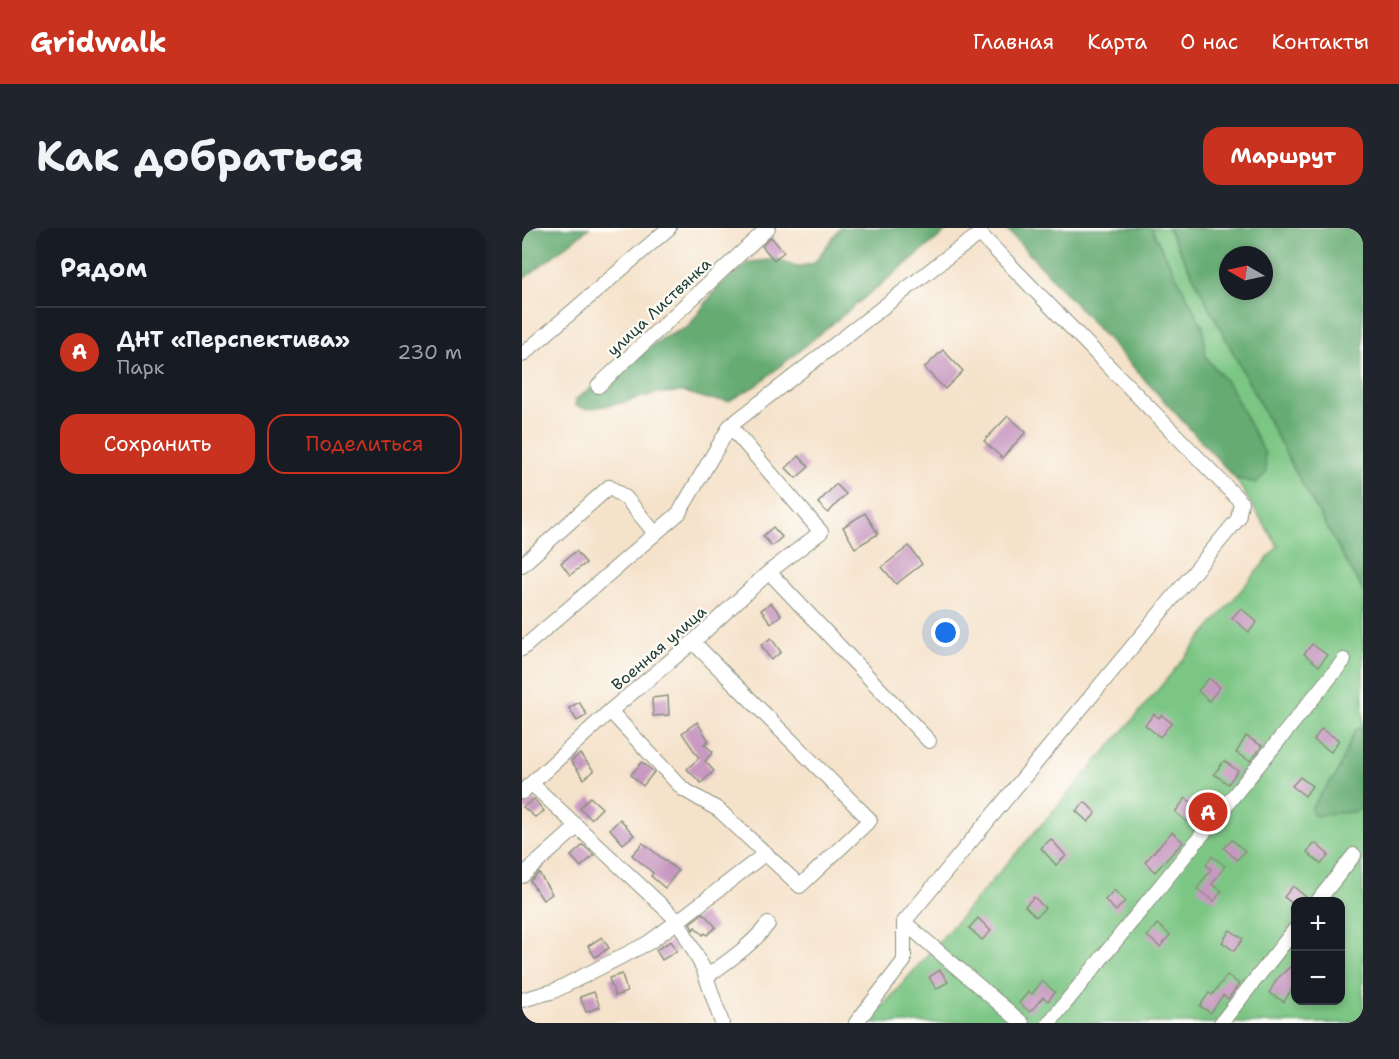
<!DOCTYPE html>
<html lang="ru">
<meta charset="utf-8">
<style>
body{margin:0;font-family:"Shantell Sans",sans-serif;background:#20242c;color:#f1f3f6}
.controls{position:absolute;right:18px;bottom:18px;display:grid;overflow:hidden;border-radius:12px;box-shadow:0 3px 9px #0003}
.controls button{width:54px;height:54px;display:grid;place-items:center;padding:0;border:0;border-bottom:2px solid #363941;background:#171b24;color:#f1f3f6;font:30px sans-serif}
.compass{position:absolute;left:697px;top:18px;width:54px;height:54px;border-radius:50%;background:#171b24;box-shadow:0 3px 9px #0003;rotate:279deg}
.you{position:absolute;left:424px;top:405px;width:21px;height:21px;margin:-15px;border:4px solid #fff;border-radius:50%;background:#1a73e8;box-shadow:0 0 0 9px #1a73e833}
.badge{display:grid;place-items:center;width:39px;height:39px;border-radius:50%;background:#c8321e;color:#fff;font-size:20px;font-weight:700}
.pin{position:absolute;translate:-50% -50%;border:3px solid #fff;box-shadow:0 2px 6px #0006}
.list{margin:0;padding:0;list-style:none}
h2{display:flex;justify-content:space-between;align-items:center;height:78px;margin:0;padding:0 24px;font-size:26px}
h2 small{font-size:20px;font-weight:400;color:#9ea1a6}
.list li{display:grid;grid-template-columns:39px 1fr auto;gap:18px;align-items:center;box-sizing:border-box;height:90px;padding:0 24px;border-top:2px solid #363941}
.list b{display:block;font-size:22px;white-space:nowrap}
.list p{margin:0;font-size:20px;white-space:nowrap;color:#9ea1a6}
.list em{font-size:20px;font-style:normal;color:#9ea1a6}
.actions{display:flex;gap:12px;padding:18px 24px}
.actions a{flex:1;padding:14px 0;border:2px solid #c8321e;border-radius:18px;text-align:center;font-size:21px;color:#c8321e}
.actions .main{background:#c8321e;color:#fff}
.map{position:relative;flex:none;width:841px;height:795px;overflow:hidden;border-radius:18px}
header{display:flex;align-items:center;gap:36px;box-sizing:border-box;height:84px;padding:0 30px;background:#c8321e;color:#fff}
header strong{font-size:28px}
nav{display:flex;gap:33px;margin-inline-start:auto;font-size:21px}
.intro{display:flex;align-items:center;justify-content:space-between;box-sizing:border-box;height:144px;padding:0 36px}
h1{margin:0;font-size:42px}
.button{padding:15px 27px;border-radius:18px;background:#c8321e;color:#fff;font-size:21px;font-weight:700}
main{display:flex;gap:36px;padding:0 36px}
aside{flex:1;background:#171b24;border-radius:18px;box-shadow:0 3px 9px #0003}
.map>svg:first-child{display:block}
.green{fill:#7cc684;stroke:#4e825c;stroke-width:1.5;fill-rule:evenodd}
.forest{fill:#65ab72;stroke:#427453;stroke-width:1.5;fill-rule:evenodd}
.building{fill:#c798c1}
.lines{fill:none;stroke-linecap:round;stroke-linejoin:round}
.minor-casing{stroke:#8a907f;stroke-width:16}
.minor{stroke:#fff;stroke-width:14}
.labels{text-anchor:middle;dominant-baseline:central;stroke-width:4.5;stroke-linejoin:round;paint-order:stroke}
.street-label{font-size:16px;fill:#1f3d34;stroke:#fdfcf7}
</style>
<header>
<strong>Gridwalk</strong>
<nav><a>Главная</a><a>Карта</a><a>О нас</a><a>Контакты</a></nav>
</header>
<div class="intro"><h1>Как добраться</h1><a class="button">Маршрут</a></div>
<main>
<aside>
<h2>Рядом<small></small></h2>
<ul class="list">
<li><span class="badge">A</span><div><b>ДНТ «Перспектива»</b><p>Парк</p></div><em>230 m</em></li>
</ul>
<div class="actions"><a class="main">Сохранить</a><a>Поделиться</a></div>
</aside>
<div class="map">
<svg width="841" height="795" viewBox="0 0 841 795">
<rect width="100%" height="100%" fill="#fdfcf7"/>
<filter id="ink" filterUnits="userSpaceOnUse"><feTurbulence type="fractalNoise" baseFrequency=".0167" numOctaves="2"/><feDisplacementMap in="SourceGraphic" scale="12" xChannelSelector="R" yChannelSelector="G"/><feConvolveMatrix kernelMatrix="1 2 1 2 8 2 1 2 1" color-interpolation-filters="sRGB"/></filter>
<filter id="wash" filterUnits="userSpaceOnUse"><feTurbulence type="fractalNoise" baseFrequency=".008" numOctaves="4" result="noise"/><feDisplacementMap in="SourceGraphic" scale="24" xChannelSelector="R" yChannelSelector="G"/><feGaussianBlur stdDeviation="1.35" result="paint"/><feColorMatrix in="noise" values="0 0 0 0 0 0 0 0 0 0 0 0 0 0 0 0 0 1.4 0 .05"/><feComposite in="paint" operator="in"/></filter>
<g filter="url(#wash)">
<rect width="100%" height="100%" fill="#f5e2ca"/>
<!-- green -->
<path class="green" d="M 629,0 L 646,0 L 773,243 L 841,363 L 841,795 L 346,795 L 609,494 L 756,318 L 713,250 L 734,255 L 707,157 L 684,130 L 681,99 ZM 774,674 L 818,674 L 818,772 L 774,772 Z"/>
<!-- forest -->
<g class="forest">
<polygon points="0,0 67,0 0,52"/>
<polygon points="318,0 428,0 235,157 207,173 186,171 163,164 135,165 99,175 65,181 53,178 54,171 141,110 166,99 196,59 227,34 256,31 276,39 292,35"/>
<polygon points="481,0 629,0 681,99 684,130 707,157 743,226 744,245 734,255 713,250 490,7"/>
<path d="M 646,0 L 841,0 L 841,363 L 773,243 ZM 706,27 L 742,27 L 742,63 L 706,63 Z"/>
<polygon points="837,500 841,502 841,560 838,581 833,584 816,585 798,588 791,587 789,581 799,565 814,547 833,502"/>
</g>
<g id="blocks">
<!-- building -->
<g class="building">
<polygon points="249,9 262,24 252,32 240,18"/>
<polygon points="421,122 441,143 423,161 402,140"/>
<polygon points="486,188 504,204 480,230 462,213"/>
<polygon points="277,228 287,239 274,250 264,240"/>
<polygon points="314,256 324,266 306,285 296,275"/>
<polygon points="343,285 356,306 333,320 321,299"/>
<polygon points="251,299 260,309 250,318 241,308"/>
<polygon points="387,318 400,336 374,356 360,339"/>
<polygon points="54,323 64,335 48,347 39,335"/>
<polygon points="249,375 259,387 249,395 239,382"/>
<polygon points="719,380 735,394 727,404 710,390"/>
<polygon points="249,410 259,424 249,432 239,417"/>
<polygon points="790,416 805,427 797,438 782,426"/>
<polygon points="687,450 698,459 687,473 676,463"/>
<polygon points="146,468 147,487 131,488 130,470"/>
<polygon points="57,474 65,487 55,493 47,480"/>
<polygon points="632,486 637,490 639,487 650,495 638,509 623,497"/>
<polygon points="175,494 187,513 182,516 191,524 183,533 192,543 179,555 165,541 177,530 160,505"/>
<polygon points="799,501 817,512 809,524 792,512"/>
<polygon points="724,508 740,518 728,533 714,525"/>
<polygon points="58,526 72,543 62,551 49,533"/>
<polygon points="702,533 716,543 706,556 692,546"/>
<polygon points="120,534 132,544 121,558 109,547"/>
<polygon points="778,549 790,558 783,568 770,558"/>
<polygon points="68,569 80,580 69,591 58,580"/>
<polygon points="664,570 676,580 665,594 653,584"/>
<polygon points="12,571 22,583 13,589 1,579"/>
<polygon points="563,574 574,585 566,594 554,583"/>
<polygon points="98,591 112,607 101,616 88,601"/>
<polygon points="650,604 661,614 633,644 623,634"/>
<polygon points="529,611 544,628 534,637 519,620"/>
<polygon points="710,612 723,623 715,632 702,620"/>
<polygon points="121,615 156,643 143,660 129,648 131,645 110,627"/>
<polygon points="793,615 807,627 799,636 785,624"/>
<polygon points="61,617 72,627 59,639 49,628"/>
<polygon points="690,628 703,638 690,656 700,663 692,673 675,661 689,641 684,637"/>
<polygon points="17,645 30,666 21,672 8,653"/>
<polygon points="771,658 784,669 779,674 774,674 774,678 762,669"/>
<polygon points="592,662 603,673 594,683 583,672"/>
<polygon points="512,669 523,680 514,689 503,678"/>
<polygon points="181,685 194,699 185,707 183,705 181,707 173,699 171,702 168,695"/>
<polygon points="456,690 469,703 460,712 447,700"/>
<polygon points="635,696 648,707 638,719 625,708"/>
<polygon points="708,702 721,711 712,723 700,714"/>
<polygon points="80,709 87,720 73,729 66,718"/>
<polygon points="149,713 155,723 140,732 134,722"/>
<polygon points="774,733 774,754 762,774 747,765 755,751"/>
<polygon points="418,742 426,754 414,761 407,749"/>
<polygon points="100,746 105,764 93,768 87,750"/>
<polygon points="705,747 717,756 706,771 701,767 689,785 678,778 687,765 690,767"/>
<polygon points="520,753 533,764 526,773 521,769 508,784 497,775 506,764 510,766"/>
<polygon points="72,764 78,779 64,784 58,769"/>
</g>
</g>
</g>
<g filter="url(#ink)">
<use href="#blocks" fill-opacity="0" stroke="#8a907f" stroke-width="1.5"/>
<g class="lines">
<!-- minor casing -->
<g class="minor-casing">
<g id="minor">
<polyline points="0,127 147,0"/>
<polyline points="76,158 246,0"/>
<polyline points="0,337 87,259 104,270 133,305"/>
<polyline points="247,344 407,513"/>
<polyline points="0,421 157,285 208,198 428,27 458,6 719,274 716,291 382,694 382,733 334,795"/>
<polyline points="88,483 161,561 197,582 278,658 348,592 171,414"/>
<polyline points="10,556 156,693 181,740 200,795"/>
<polyline points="0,564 88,483 171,414 247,344 299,304 208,198"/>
<polyline points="0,648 55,599"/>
<polyline points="795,674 832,627"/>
<polyline points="382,694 500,795"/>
<path d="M 184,749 C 206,733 229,718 246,696"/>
<polyline points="0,772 32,763 126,715 156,693 244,625"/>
<polyline points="527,795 822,432"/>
<polyline points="699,795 774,700"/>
</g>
</g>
<!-- minor -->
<use href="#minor" class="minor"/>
</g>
</g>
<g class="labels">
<!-- street labels -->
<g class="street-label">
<text transform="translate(137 79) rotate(-43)">улица Листвянка</text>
<text transform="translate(137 420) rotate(-41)">Военная улица</text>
</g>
</g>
</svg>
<div class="controls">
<button>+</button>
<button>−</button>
</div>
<svg class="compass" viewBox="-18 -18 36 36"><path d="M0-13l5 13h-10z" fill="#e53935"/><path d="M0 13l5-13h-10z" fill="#9ea1a6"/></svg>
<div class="you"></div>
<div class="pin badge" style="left:686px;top:584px">A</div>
</div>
</main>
